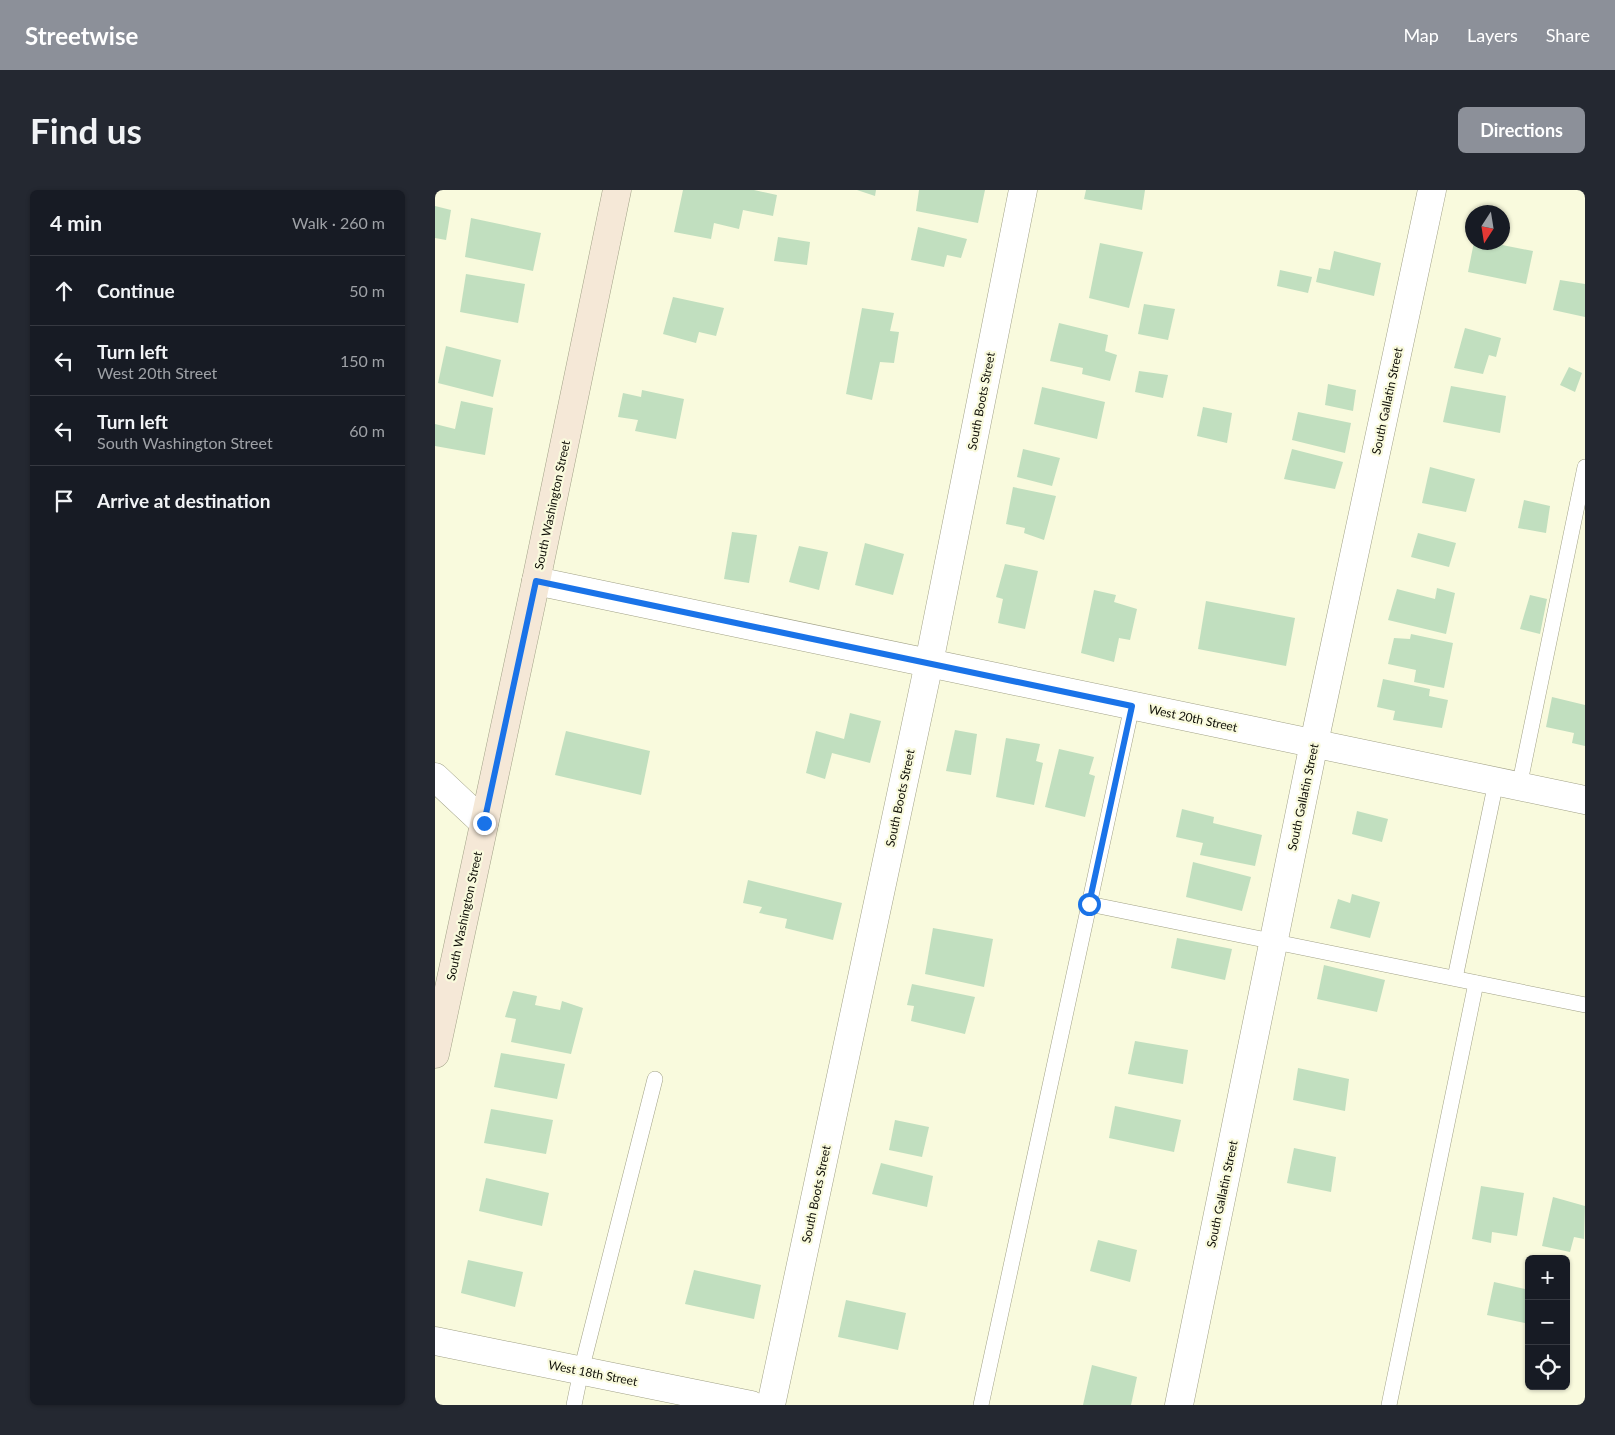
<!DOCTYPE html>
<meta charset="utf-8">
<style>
body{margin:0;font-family:Lato,sans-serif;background:#242831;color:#f1f3f6}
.controls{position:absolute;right:15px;bottom:15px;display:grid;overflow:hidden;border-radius:8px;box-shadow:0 1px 4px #0004}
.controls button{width:45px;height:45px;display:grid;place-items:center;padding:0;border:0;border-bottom:1px solid #363941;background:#171b24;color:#f1f3f6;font:25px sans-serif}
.compass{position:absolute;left:1030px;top:15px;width:45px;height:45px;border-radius:50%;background:#171b24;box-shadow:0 1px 4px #0004;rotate:192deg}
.stop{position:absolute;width:15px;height:15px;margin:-11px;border:4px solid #1a73e8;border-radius:50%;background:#fff}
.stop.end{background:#1a73e8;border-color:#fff;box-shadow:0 1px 5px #0008}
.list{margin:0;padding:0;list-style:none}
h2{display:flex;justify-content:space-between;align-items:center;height:65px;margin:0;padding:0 20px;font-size:21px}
h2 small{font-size:16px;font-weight:400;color:#9ea1a6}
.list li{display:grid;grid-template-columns:32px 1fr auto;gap:15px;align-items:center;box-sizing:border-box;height:70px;padding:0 20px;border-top:1px solid #363941}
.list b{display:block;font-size:19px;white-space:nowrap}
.list p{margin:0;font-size:16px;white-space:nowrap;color:#9ea1a6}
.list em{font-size:16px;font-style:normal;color:#9ea1a6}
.icon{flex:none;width:28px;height:28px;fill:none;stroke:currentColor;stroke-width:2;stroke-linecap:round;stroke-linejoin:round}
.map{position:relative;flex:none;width:1150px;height:1215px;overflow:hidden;border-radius:8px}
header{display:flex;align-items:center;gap:30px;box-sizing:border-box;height:70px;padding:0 25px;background:#8c9099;color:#fff}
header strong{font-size:24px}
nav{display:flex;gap:28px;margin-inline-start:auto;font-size:18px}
.intro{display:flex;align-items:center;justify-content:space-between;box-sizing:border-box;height:120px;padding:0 30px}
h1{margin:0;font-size:35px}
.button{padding:12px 22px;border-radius:8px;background:#8c9099;color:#fff;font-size:18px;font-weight:700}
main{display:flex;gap:30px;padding:0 30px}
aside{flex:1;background:#171b24;border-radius:8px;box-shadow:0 1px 4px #0004}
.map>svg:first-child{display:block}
.building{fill:#c1dfbf}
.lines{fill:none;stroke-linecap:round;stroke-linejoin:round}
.lane-casing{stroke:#a1a187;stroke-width:16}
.street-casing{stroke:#a1a187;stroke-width:29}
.secondary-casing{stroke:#a1a187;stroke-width:29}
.lane{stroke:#fff;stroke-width:15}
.street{stroke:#fff;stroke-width:28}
.secondary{stroke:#f5e8d7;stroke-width:28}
.route{stroke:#1a73e8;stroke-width:6}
.labels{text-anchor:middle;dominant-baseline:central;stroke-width:4.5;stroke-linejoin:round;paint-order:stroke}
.street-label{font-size:12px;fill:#0e0e06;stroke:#f9fadd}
</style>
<header>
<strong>Streetwise</strong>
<nav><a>Map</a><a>Layers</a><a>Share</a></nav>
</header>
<div class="intro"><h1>Find us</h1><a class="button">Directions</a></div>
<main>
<aside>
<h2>4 min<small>Walk · 260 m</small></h2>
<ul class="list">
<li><svg class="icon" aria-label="ahead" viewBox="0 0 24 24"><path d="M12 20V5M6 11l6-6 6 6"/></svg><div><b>Continue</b></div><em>50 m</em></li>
<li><svg class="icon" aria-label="left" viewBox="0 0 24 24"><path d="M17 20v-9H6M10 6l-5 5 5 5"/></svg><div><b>Turn left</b><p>West 20th Street</p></div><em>150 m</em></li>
<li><svg class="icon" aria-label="left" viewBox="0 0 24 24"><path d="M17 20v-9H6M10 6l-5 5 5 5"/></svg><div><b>Turn left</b><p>South Washington Street</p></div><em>60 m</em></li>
<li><svg class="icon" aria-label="arrive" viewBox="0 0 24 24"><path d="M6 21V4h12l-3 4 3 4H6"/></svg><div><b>Arrive at destination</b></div></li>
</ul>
</aside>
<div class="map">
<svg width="1150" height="1215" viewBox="0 0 1150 1215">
<rect width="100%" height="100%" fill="#f9fadd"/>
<!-- building -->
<g class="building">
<polygon points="248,0 319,0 342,5 338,26 308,20 304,39 279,33 276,49 239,42"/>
<polygon points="422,0 441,0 440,6"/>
<polygon points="484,0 550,0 543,33 481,21"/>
<polygon points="651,0 710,0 707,20 649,9"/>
<polygon points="0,16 16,20 11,50 0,48"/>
<polygon points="36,28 106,43 98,81 30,67"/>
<polygon points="483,37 532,49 526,68 512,65 509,77 476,70"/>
<polygon points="343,47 375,52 372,75 339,71"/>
<polygon points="1039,52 1052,52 1098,61 1091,94 1033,82"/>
<polygon points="665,53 708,62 694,118 654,108"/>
<polygon points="899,61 946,73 939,106 881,92 884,78 895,80"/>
<polygon points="845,80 877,87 873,103 842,96"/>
<polygon points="31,84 90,94 83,133 25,122"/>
<polygon points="1125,90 1150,94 1150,127 1118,120"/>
<polygon points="238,107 289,118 281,146 264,142 261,153 228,144"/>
<polygon points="709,114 740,119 733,150 703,144"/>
<polygon points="427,118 459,123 455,141 464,142 459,173 445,172 437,210 411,204"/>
<polygon points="624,133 673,145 670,161 682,165 675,191 647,184 648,178 615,171"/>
<polygon points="1030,138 1066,148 1061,167 1054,165 1048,184 1019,178"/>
<polygon points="11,156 66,170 58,207 3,193"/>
<polygon points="1134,177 1147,183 1140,202 1125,195"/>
<polygon points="704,181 733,185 728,208 700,202"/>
<polygon points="893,194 921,200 918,221 890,215"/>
<polygon points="1016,196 1071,206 1065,243 1008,232"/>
<polygon points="607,197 670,212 662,249 599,234"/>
<polygon points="207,200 249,209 241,249 200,241 203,230 183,227 188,203 206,207"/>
<polygon points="26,211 58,218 50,265 0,256 0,234 20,239"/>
<polygon points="768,217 797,223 792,253 762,246"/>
<polygon points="863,222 916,233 910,263 857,250"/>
<polygon points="588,259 625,268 617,296 582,287"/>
<polygon points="857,259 908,272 900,299 849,289"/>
<polygon points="995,277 1040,289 1031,322 987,313"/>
<polygon points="578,297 621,306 609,350 589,343 590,338 571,334"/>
<polygon points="1089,310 1115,316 1111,343 1083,338"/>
<polygon points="297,342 322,345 314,393 289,389"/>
<polygon points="983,343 1021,353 1014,377 976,367"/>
<polygon points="430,353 469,364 458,405 420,395"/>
<polygon points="364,356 393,362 384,400 354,392"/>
<polygon points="570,374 603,381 590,439 563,433 568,409 561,407"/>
<polygon points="1002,398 1020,403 1011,444 953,430 962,399 1000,409"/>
<polygon points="659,400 681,405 679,412 702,419 695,450 684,448 679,472 646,463"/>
<polygon points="1095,405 1112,409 1105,444 1085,439"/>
<polygon points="771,411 860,428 851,476 763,459"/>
<polygon points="976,444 1018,453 1009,498 979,492 981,480 953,474 959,448 975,449"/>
<polygon points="948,489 995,499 994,506 1013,510 1007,538 958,530 960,521 942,517"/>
<polygon points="1117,507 1150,515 1150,556 1137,553 1139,543 1111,537"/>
<polygon points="415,523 446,531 435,573 397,563 390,589 371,583 381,541 409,549"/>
<polygon points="520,540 542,544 536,585 511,581"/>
<polygon points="131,541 215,561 206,605 120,585"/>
<polygon points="571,548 605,554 601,571 608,573 599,615 561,607"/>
<polygon points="624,559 659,567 654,584 660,586 650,627 610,617"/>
<polygon points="747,619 779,627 778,633 827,645 820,676 765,665 768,653 741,647"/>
<polygon points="922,621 953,629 947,652 917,644"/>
<polygon points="758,672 816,687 807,721 751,707"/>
<polygon points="313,690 407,713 398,750 350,738 352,729 324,723 327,717 308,713"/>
<polygon points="917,704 945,712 935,748 895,738 903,709 915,713"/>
<polygon points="498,738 558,749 549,797 490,784"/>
<polygon points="742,748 797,759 790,790 736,778"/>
<polygon points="889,775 950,790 942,822 882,809"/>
<polygon points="477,794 540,807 530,844 476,831 479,816 472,815"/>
<polygon points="78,801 102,806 100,815 125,820 127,811 148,818 136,864 76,852 81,829 70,827"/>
<polygon points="700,851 753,860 748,894 693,884"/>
<polygon points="66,863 130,874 122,909 59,897"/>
<polygon points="863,878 914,889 910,921 858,910"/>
<polygon points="680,916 746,930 739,962 674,948"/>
<polygon points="56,919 118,930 111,964 49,953"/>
<polygon points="460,930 494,937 487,967 454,960"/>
<polygon points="859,958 901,967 896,1002 852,993"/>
<polygon points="446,973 498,986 492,1017 437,1004"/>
<polygon points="51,988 114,1003 107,1036 44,1021"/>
<polygon points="1046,996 1089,1003 1082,1046 1057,1042 1056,1053 1037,1049"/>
<polygon points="1118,1007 1150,1016 1149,1049 1139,1047 1135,1062 1107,1056"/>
<polygon points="663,1050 702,1060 695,1092 655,1081"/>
<polygon points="33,1070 88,1082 80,1117 26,1103"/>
<polygon points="259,1080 326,1095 319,1129 250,1114"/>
<polygon points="1059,1092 1094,1100 1094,1134 1052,1125"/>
<polygon points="411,1110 471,1123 463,1160 403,1147"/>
<polygon points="657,1175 702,1187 696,1215 648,1215"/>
</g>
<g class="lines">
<!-- lane casing -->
<g class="lane-casing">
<g id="lane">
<polyline points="1084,597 1150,277"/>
<polyline points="654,714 1150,815"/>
<polyline points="1020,788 1061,592"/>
<polyline points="139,1215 146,1181 220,889"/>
<polyline points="546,1215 697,516"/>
<polyline points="954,1215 1041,793"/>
</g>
</g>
<!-- street casing -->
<g class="street-casing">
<g id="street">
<polyline points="101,391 1150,610"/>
<polyline points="0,587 49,633"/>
<polyline points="0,1151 316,1215"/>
<polyline points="336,1215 494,473 588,0"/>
<polyline points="744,1215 879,553 997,0"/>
</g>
</g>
<!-- secondary casing -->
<g class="secondary-casing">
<polyline id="secondary" points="0,864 101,391 182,0"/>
</g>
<!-- lane -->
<use href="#lane" class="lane"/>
<!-- street -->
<use href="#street" class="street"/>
<!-- secondary -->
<use href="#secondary" class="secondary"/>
</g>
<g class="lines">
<!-- route -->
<polyline class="route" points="49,633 101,391 697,516 654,714"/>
</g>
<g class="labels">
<!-- street labels -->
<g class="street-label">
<text transform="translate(546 211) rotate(-79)">South Boots Street</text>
<text transform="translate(952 211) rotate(-78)">South Gallatin Street</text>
<text transform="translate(117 315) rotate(-78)">South Washington Street</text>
<text transform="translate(758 528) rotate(12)">West 20th Street</text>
<text transform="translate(868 607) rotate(-78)">South Gallatin Street</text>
<text transform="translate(465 608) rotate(-78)">South Boots Street</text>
<text transform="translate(29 726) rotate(-78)">South Washington Street</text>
<text transform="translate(381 1004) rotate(-78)">South Boots Street</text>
<text transform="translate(787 1004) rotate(-78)">South Gallatin Street</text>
<text transform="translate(158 1183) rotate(11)">West 18th Street</text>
</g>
</g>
</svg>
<div class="controls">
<button>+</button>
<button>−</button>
<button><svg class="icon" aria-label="locate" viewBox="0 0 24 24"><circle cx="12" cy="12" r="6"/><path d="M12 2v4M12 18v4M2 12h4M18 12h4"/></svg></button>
</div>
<svg class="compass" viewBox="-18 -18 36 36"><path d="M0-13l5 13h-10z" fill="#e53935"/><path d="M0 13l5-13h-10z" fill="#9ea1a6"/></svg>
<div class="stop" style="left:654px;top:714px"></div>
<div class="stop end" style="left:49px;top:633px"></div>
</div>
</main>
